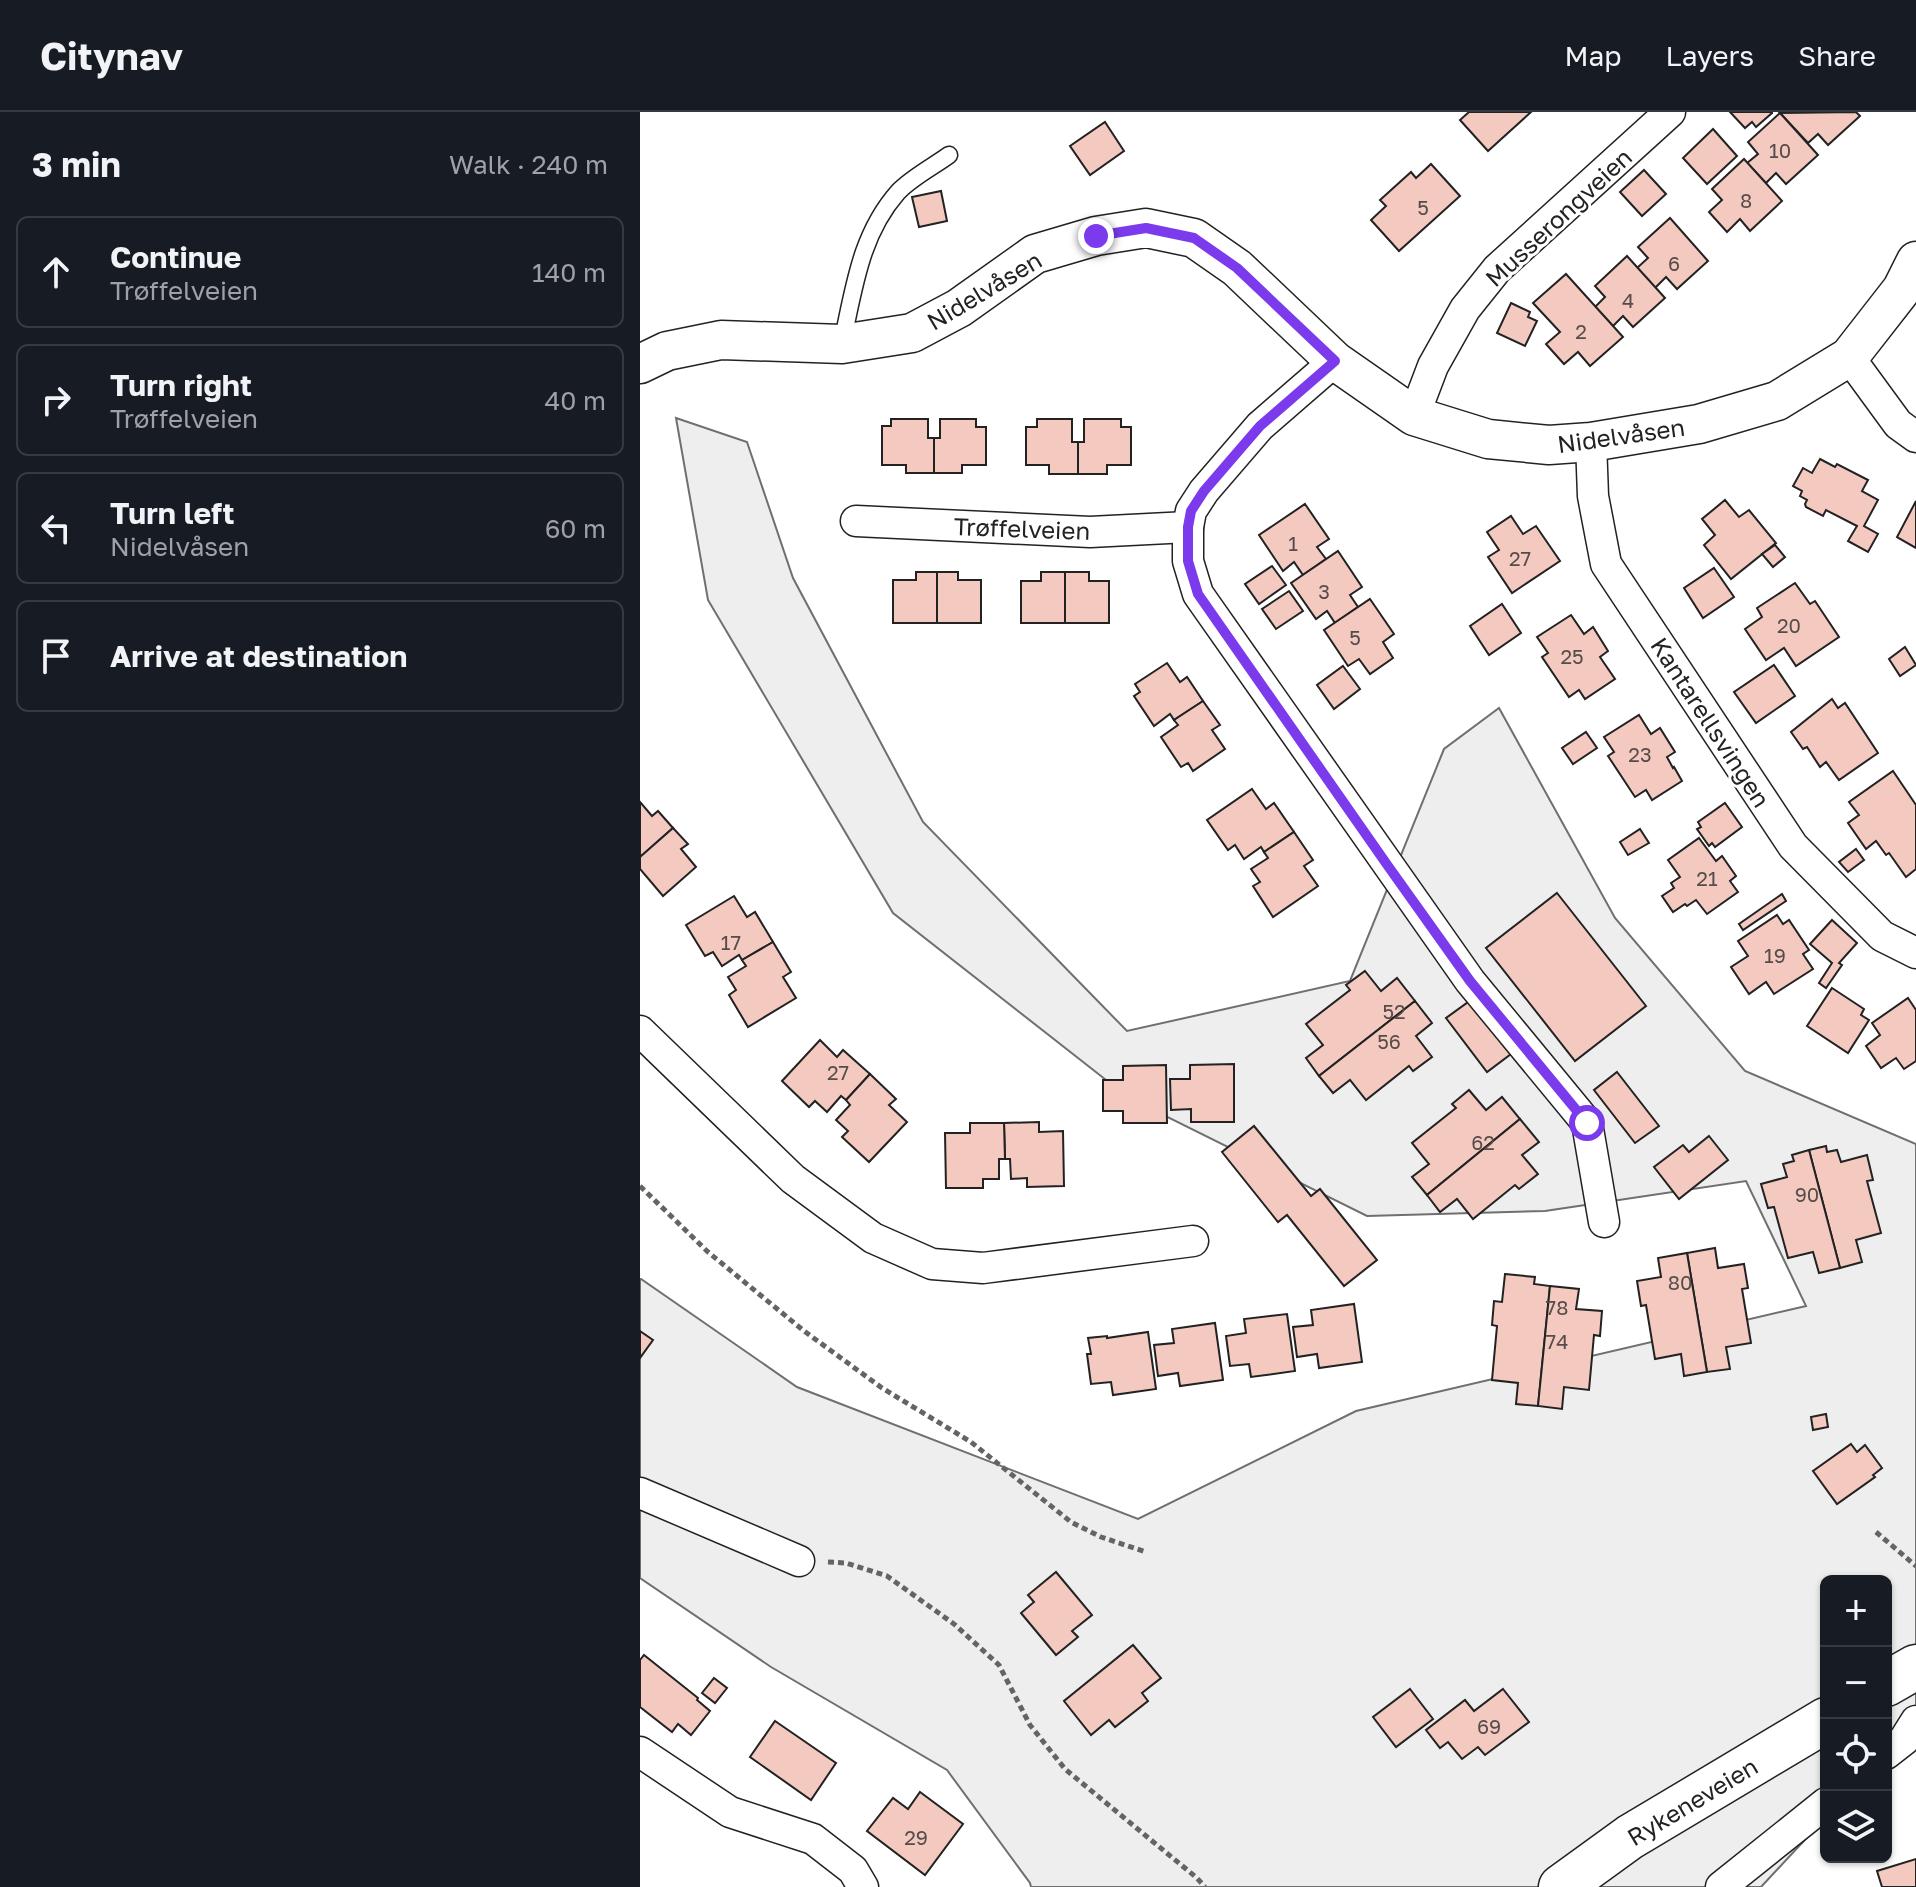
<!DOCTYPE html>
<meta charset="utf-8">
<style>
body{margin:0;font-family:"Golos Text",sans-serif;background:#242831;color:#f1f3f6}
.controls{position:absolute;right:24px;bottom:24px;display:grid;overflow:hidden;border-radius:12px;box-shadow:0 2px 6px #0004}
.controls button{width:72px;height:72px;display:grid;place-items:center;padding:0;border:0;border-bottom:2px solid #363941;background:#171b24;color:#f1f3f6;font:40px sans-serif}
.stop{position:absolute;width:24px;height:24px;margin:-18px;border:6px solid #7c3aed;border-radius:50%;background:#fff}
.stop.end{background:#7c3aed;border-color:#fff;box-shadow:0 2px 8px #0008}
.list{margin:0;padding:0;list-style:none}
h2{display:flex;justify-content:space-between;align-items:center;height:104px;margin:0;padding:0 32px;font-size:34px}
h2 small{font-size:26px;font-weight:400;color:#9ea1a6}
.list li{display:grid;grid-template-columns:52px 1fr auto;gap:24px;align-items:center;box-sizing:border-box;height:112px;margin:0 16px 16px;padding:0 16px;border:2px solid #363941;border-radius:12px}
.list b{display:block;font-size:30px;white-space:nowrap}
.list p{margin:0;font-size:26px;white-space:nowrap;color:#9ea1a6}
.list em{font-size:26px;font-style:normal;color:#9ea1a6}
.icon{flex:none;width:44px;height:44px;fill:none;stroke:currentColor;stroke-width:2;stroke-linecap:round;stroke-linejoin:round}
.map{position:relative;flex:none;width:1276px;height:1775px;overflow:hidden}
header{display:flex;align-items:center;gap:48px;box-sizing:border-box;height:112px;padding:0 40px;background:#171b24;border-bottom:2px solid #363941}
header strong{font-size:38px}
nav{display:flex;gap:44px;margin-inline-start:auto;font-size:28px}
main{display:flex}
aside{flex:1;background:#171b24}
.map>svg:first-child{display:block}
.green{fill:#eee;stroke:#6f6f6f;stroke-width:2}
.building{fill:#f3c9c0;stroke:#222;stroke-width:2}
.lines{fill:none;stroke-linecap:round;stroke-linejoin:round}
.service-casing{stroke:#222;stroke-width:19}
.minor-casing{stroke:#222;stroke-width:33}
.tertiary-casing{stroke:#222;stroke-width:41}
.primary-casing{stroke:#222;stroke-width:47}
.path{stroke:#646464;stroke-width:5;stroke-dasharray:6 4;stroke-linecap:butt}
.service{stroke:#fff;stroke-width:16}
.minor{stroke:#fff;stroke-width:30}
.tertiary{stroke:#fff;stroke-width:38}
.primary{stroke:#fff;stroke-width:44}
.route{stroke:#7c3aed;stroke-width:10}
.labels{text-anchor:middle;dominant-baseline:central;stroke-width:6;stroke-linejoin:round;paint-order:stroke}
.number-label{font-size:20px;fill:#564c4a}
.street-label{font-size:24px;fill:#222;stroke:#fff}
</style>
<header>
<strong>Citynav</strong>
<nav><a>Map</a><a>Layers</a><a>Share</a></nav>
</header>
<main>
<aside>
<h2>3 min<small>Walk · 240 m</small></h2>
<ul class="list">
<li><svg class="icon" aria-label="ahead" viewBox="0 0 24 24"><path d="M12 20V5M6 11l6-6 6 6"/></svg><div><b>Continue</b><p>Trøffelveien</p></div><em>140 m</em></li>
<li><svg class="icon" aria-label="right" viewBox="0 0 24 24"><path d="M7 20v-9h11M14 6l5 5-5 5"/></svg><div><b>Turn right</b><p>Trøffelveien</p></div><em>40 m</em></li>
<li><svg class="icon" aria-label="left" viewBox="0 0 24 24"><path d="M17 20v-9H6M10 6l-5 5 5 5"/></svg><div><b>Turn left</b><p>Nidelvåsen</p></div><em>60 m</em></li>
<li><svg class="icon" aria-label="arrive" viewBox="0 0 24 24"><path d="M6 21V4h12l-3 4 3 4H6"/></svg><div><b>Arrive at destination</b></div></li>
</ul>
</aside>
<div class="map">
<svg width="1276" height="1775" viewBox="0 0 1276 1775">
<rect width="100%" height="100%" fill="#fff"/>
<!-- green -->
<polygon class="green" points="36,306 107,330 153,466 283,710 487,919 710,869 804,637 859,596 975,806 1105,959 1276,1032 1276,1617 1246,1646 1246,1469 1186,1469 1186,1705 1121,1775 391,1775 390,1771 307,1658 131,1555 0,1466 0,1167 1,1167 157,1275 498,1407 716,1299 1166,1194 1106,1069 905,1099 727,1104 489,986 253,801 68,488"/>
<!-- building -->
<g class="building">
<polygon points="829,0 891,0 848,39 820,8"/>
<polygon points="1090,0 1132,0 1132,1 1116,15 1112,10 1105,16"/>
<polygon points="1216,0 1220,4 1188,33 1178,22 1168,31 1140,1"/>
<polygon points="1140,1 1178,43 1146,72 1136,61 1126,71 1107,51 1118,42 1108,30"/>
<polygon points="465,10 484,39 450,63 430,34"/>
<polygon points="1073,17 1097,44 1067,72 1043,46"/>
<polygon points="1104,47 1142,89 1110,119 1100,107 1087,120 1069,100 1082,88 1072,77"/>
<polygon points="791,52 820,84 759,139 731,108 746,94 740,88 771,60 776,66"/>
<polygon points="1004,58 1026,82 1002,104 980,80"/>
<polygon points="301,79 307,109 279,115 272,85"/>
<polygon points="1030,106 1068,149 1037,177 1026,165 1015,176 997,156 1008,146 998,135"/>
<polygon points="987,144 1025,186 993,215 983,204 973,214 955,195 965,185 955,174"/>
<polygon points="926,162 983,225 950,254 938,240 924,252 906,232 920,220 893,191"/>
<polygon points="871,191 890,200 888,205 897,209 885,234 857,221"/>
<polygon points="251,307 288,307 288,326 294,326 294,361 266,361 266,353 242,353 242,314 251,314"/>
<polygon points="300,307 336,307 336,315 346,315 346,353 322,353 322,361 294,361 294,326 300,326"/>
<polygon points="397,307 432,307 432,330 438,330 438,362 409,362 409,353 386,353 386,315 397,315"/>
<polygon points="444,307 481,307 481,315 491,315 491,353 467,353 467,362 438,362 438,330 444,330"/>
<polygon points="1180,347 1195,355 1197,352 1228,368 1222,379 1238,388 1224,414 1238,422 1228,440 1208,429 1217,414 1186,398 1183,404 1166,395 1165,392 1167,388 1160,384 1162,379 1153,374 1163,356 1172,361"/>
<polygon points="1085,388 1099,405 1109,398 1136,431 1091,467 1064,433 1075,423 1062,407"/>
<polygon points="1276,389 1276,436 1257,425"/>
<polygon points="665,392 689,427 677,435 686,447 663,463 654,450 643,459 619,423"/>
<polygon points="871,404 883,422 896,414 920,449 872,481 848,445 859,438 847,420"/>
<polygon points="1135,433 1145,445 1133,455 1122,442"/>
<polygon points="698,439 722,475 710,483 718,495 695,511 687,499 676,507 651,471"/>
<polygon points="632,454 646,473 619,492 605,472"/>
<polygon points="1074,456 1094,485 1063,506 1044,476"/>
<polygon points="276,460 297,460 297,511 253,511 253,468 276,468"/>
<polygon points="297,460 318,460 318,468 341,468 341,511 297,511"/>
<polygon points="401,460 425,460 425,511 381,511 381,469 401,469"/>
<polygon points="425,460 449,460 449,469 469,469 469,511 425,511"/>
<polygon points="1155,471 1170,492 1175,489 1199,525 1156,554 1144,536 1126,548 1105,517 1122,505 1117,496"/>
<polygon points="649,479 663,499 636,517 622,497"/>
<polygon points="730,487 754,522 743,530 753,546 730,562 719,547 708,554 684,518"/>
<polygon points="862,492 881,521 849,543 830,514"/>
<polygon points="931,503 944,522 953,515 968,539 960,545 975,567 945,587 939,578 929,585 902,545 908,541 897,525"/>
<polygon points="1265,535 1276,553 1260,564 1249,547"/>
<polygon points="527,551 540,570 547,565 563,589 534,608 530,602 514,614 494,584 500,580 495,572"/>
<polygon points="1134,553 1155,584 1116,611 1094,580"/>
<polygon points="703,554 720,577 694,597 677,573"/>
<polygon points="1192,587 1198,596 1205,591 1238,641 1199,668 1186,650 1180,655 1167,635 1163,637 1151,620"/>
<polygon points="563,589 580,613 572,618 585,637 553,659 548,651 541,655 521,625 538,613 534,608"/>
<polygon points="999,603 1011,622 1020,616 1035,640 1027,645 1033,656 1034,655 1042,669 1012,688 1006,678 995,685 968,644 974,640 964,625"/>
<polygon points="946,620 957,636 933,652 922,636"/>
<polygon points="1253,659 1276,693 1276,757 1266,765 1249,741 1246,743 1236,729 1226,737 1208,711 1219,703 1209,690"/>
<polygon points="612,677 626,697 634,691 654,720 624,740 621,735 604,747 595,733 588,738 567,708"/>
<polygon points="0,690 12,704 18,699 33,716 0,745"/>
<polygon points="1085,691 1102,715 1075,735 1072,731 1069,734 1057,717 1061,715 1058,710"/>
<polygon points="33,716 48,732 41,737 56,755 23,784 0,757 0,745"/>
<polygon points="1000,717 1009,731 988,743 980,730"/>
<polygon points="654,720 673,748 664,754 678,774 633,805 613,774 620,770 611,757 628,746 624,740"/>
<polygon points="1059,726 1076,749 1082,744 1096,764 1090,769 1098,780 1067,802 1056,788 1047,794 1045,792 1033,800 1022,784 1034,776 1031,771 1040,765 1028,748"/>
<polygon points="1216,737 1224,748 1208,760 1199,750"/>
<polygon points="917,781 1006,894 935,949 846,836"/>
<polygon points="1142,782 1146,789 1103,818 1099,812"/>
<polygon points="94,784 107,805 115,800 133,830 102,848 99,843 82,854 73,840 65,844 46,813"/>
<polygon points="1137,803 1143,812 1149,808 1169,838 1163,842 1173,857 1134,882 1126,870 1109,882 1091,855 1108,844 1098,829"/>
<polygon points="1192,808 1217,831 1199,851 1202,853 1186,876 1179,871 1192,851 1170,832"/>
<polygon points="133,830 151,860 143,865 156,886 108,915 89,883 96,878 88,865 106,854 102,848"/>
<polygon points="725,859 741,879 757,866 775,889 679,964 666,946 683,933 666,912 710,878 706,873"/>
<polygon points="1192,876 1224,897 1221,903 1229,908 1208,941 1167,914"/>
<polygon points="1268,886 1276,898 1276,949 1264,957 1256,946 1241,956 1226,934 1240,923 1232,911"/>
<polygon points="831,888 871,942 847,960 806,906"/>
<polygon points="775,889 792,911 776,924 792,945 773,959 769,954 726,988 710,968 693,981 679,964"/>
<polygon points="180,928 197,945 203,938 230,962 206,988 201,984 187,1000 175,989 169,995 142,969"/>
<polygon points="594,952 594,1010 551,1010 551,997 531,998 530,967 550,967 550,953"/>
<polygon points="526,953 527,1011 483,1011 483,999 463,999 463,968 483,968 483,954"/>
<polygon points="977,960 1019,1014 995,1031 954,978"/>
<polygon points="230,962 256,987 249,993 267,1010 229,1050 202,1025 208,1019 196,1008 210,993 206,988"/>
<polygon points="829,978 846,998 862,985 880,1007 787,1083 772,1065 789,1052 772,1031 816,996 812,992"/>
<polygon points="880,1007 899,1030 882,1043 898,1062 879,1077 875,1073 833,1107 817,1087 800,1100 787,1083"/>
<polygon points="399,1010 399,1020 423,1019 424,1074 387,1075 387,1066 371,1067 370,1047 365,1047 364,1011"/>
<polygon points="330,1011 364,1011 365,1047 359,1047 359,1067 343,1067 343,1076 306,1076 305,1021 330,1021"/>
<polygon points="614,1014 671,1084 680,1077 737,1148 704,1174 647,1103 638,1110 582,1040"/>
<polygon points="1069,1024 1088,1048 1039,1087 1014,1055 1043,1033 1049,1040"/>
<polygon points="1186,1034 1187,1040 1197,1038 1201,1050 1227,1043 1233,1068 1227,1069 1241,1121 1216,1128 1222,1150 1200,1156 1169,1038"/>
<polygon points="1169,1038 1200,1156 1179,1161 1173,1140 1148,1146 1134,1095 1128,1096 1121,1072 1147,1065 1143,1052 1154,1049 1152,1043"/>
<polygon points="1075,1136 1078,1156 1104,1152 1108,1176 1102,1177 1111,1231 1086,1235 1090,1257 1067,1260 1047,1141"/>
<polygon points="1047,1141 1067,1260 1044,1264 1041,1242 1015,1247 1006,1193 1001,1194 997,1169 1021,1165 1018,1146"/>
<polygon points="865,1162 895,1165 894,1172 910,1174 898,1294 876,1292 878,1271 852,1268 857,1214 852,1213 854,1189 862,1190"/>
<polygon points="910,1174 939,1177 936,1197 962,1199 960,1224 954,1223 949,1278 924,1275 922,1297 898,1294"/>
<polygon points="714,1192 722,1250 679,1256 677,1242 657,1245 653,1215 673,1213 671,1198"/>
<polygon points="647,1202 655,1259 611,1265 609,1252 590,1254 586,1224 606,1221 604,1207"/>
<polygon points="575,1211 583,1268 540,1274 538,1261 518,1264 514,1233 534,1231 532,1217"/>
<polygon points="0,1219 13,1228 0,1246"/>
<polygon points="508,1220 516,1277 473,1283 471,1270 451,1272 447,1242 451,1242 448,1226 467,1224 467,1226"/>
<polygon points="1186,1302 1188,1315 1173,1318 1171,1305"/>
<polygon points="1211,1332 1217,1340 1225,1333 1242,1356 1233,1363 1235,1365 1197,1392 1173,1359"/>
<polygon points="416,1460 452,1503 432,1519 438,1525 416,1543 381,1501 394,1490 388,1483"/>
<polygon points="493,1533 521,1566 502,1581 508,1589 475,1615 469,1608 451,1623 424,1589"/>
<polygon points="4,1543 58,1586 57,1588 70,1599 51,1623 38,1612 32,1620 0,1595 0,1548"/>
<polygon points="74,1566 87,1576 75,1591 62,1581"/>
<polygon points="770,1577 793,1607 756,1635 733,1605"/>
<polygon points="863,1577 889,1610 845,1643 838,1635 822,1647 808,1630 800,1636 786,1618 825,1588 834,1599"/>
<polygon points="135,1609 196,1651 171,1688 110,1645"/>
<polygon points="280,1680 323,1712 285,1763 227,1719 253,1686 268,1697"/>
<polygon points="1276,1747 1276,1775 1242,1775 1237,1759"/>
</g>
<g class="lines">
<!-- service casing -->
<g class="service-casing">
<path id="service" d="M 202,231 C 214,177 220,123 258,80 C 271,66 294,54 309,43"/>
</g>
<!-- minor casing -->
<g class="minor-casing">
<g id="minor">
<polyline points="1209,245 1258,312 1276,325"/>
<polyline points="695,249 620,314 564,379 551,399 548,415 548,449 558,482 830,869 947,1011 964,1110"/>
<polyline points="774,304 793,254 825,197 857,157 1030,0"/>
<polyline points="951,330 953,384 966,452 1153,734 1242,824 1276,841"/>
<polyline points="216,409 450,420 548,415"/>
<polyline points="0,919 153,1067 233,1126 292,1152 343,1156 553,1129"/>
<polyline points="0,1381 159,1449"/>
<polyline points="0,1640 90,1700 173,1727 213,1758 223,1775"/>
<polyline points="1246,1642 1264,1628 1276,1609"/>
<polyline points="1081,1775 1186,1691"/>
</g>
</g>
<!-- tertiary casing -->
<g class="tertiary-casing">
<polyline id="tertiary" points="0,252 27,239 81,228 202,232 272,221 319,196 395,142 456,124 506,116 554,126 597,156 695,249 774,304 848,327 909,333 951,330 1059,312 1137,289 1209,245 1262,177 1276,149"/>
</g>
<!-- primary casing -->
<g class="primary-casing">
<g id="primary">
<polyline points="1246,1572 1276,1555"/>
<polyline points="921,1775 990,1725 1186,1608"/>
</g>
</g>
<!-- path -->
<g class="path">
<polyline points="0,1074 68,1140 164,1219 242,1276 331,1330 431,1410 461,1425 506,1440"/>
<polyline points="1236,1420 1276,1454"/>
<polyline points="188,1450 206,1451 247,1464 314,1512 359,1553 390,1613 425,1657 557,1766 565,1775"/>
</g>
<!-- service -->
<use href="#service" class="service"/>
<!-- minor -->
<use href="#minor" class="minor"/>
<!-- tertiary -->
<use href="#tertiary" class="tertiary"/>
<!-- primary -->
<use href="#primary" class="primary"/>
</g>
<g class="lines">
<!-- route -->
<polyline class="route" points="456,124 506,116 554,126 597,156 695,249 620,314 564,379 551,399 548,415 548,449 558,482 748,754 830,869 947,1011"/>
</g>
<g class="labels">
<!-- number labels -->
<g class="number-label">
<text x="1140" y="38">10</text>
<text x="1106" y="88">8</text>
<text x="783" y="95">5</text>
<text x="1034" y="151">6</text>
<text x="988" y="188">4</text>
<text x="941" y="219">2</text>
<text x="653" y="431">1</text>
<text x="880" y="446">27</text>
<text x="684" y="479">3</text>
<text x="1149" y="513">20</text>
<text x="715" y="525">5</text>
<text x="932" y="544">25</text>
<text x="1000" y="642">23</text>
<text x="1067" y="766">21</text>
<text x="91" y="830">17</text>
<text x="1135" y="843">19</text>
<text x="754" y="899">52</text>
<text x="749" y="929">56</text>
<text x="198" y="960">27</text>
<text x="843" y="1030">62</text>
<text x="1167" y="1082">90</text>
<text x="1040" y="1170">80</text>
<text x="917" y="1195">78</text>
<text x="917" y="1229">74</text>
<text x="849" y="1614">69</text>
<text x="276" y="1725">29</text>
</g>
<!-- street labels -->
<g class="street-label">
<text transform="translate(918 105) rotate(-43)">Musserongveien</text>
<text transform="translate(344 178) rotate(-31)">Nidelvåsen</text>
<text transform="translate(981 323) rotate(-8)">Nidelvåsen</text>
<text transform="translate(382 416) rotate(2)">Trøffelveien</text>
<text transform="translate(1071 610) rotate(57)">Kantarellsvingen</text>
<text transform="translate(1052 1689) rotate(-31)">Rykeneveien</text>
</g>
</g>
</svg>
<div class="controls">
<button>+</button>
<button>−</button>
<button><svg class="icon" aria-label="locate" viewBox="0 0 24 24"><circle cx="12" cy="12" r="6"/><path d="M12 2v4M12 18v4M2 12h4M18 12h4"/></svg></button>
<button><svg class="icon" aria-label="layers" viewBox="0 0 24 24"><path d="M12 4l9 5-9 5-9-5zM3 14l9 5 9-5"/></svg></button>
</div>
<div class="stop" style="left:947px;top:1011px"></div>
<div class="stop end" style="left:456px;top:124px"></div>
</div>
</main>
